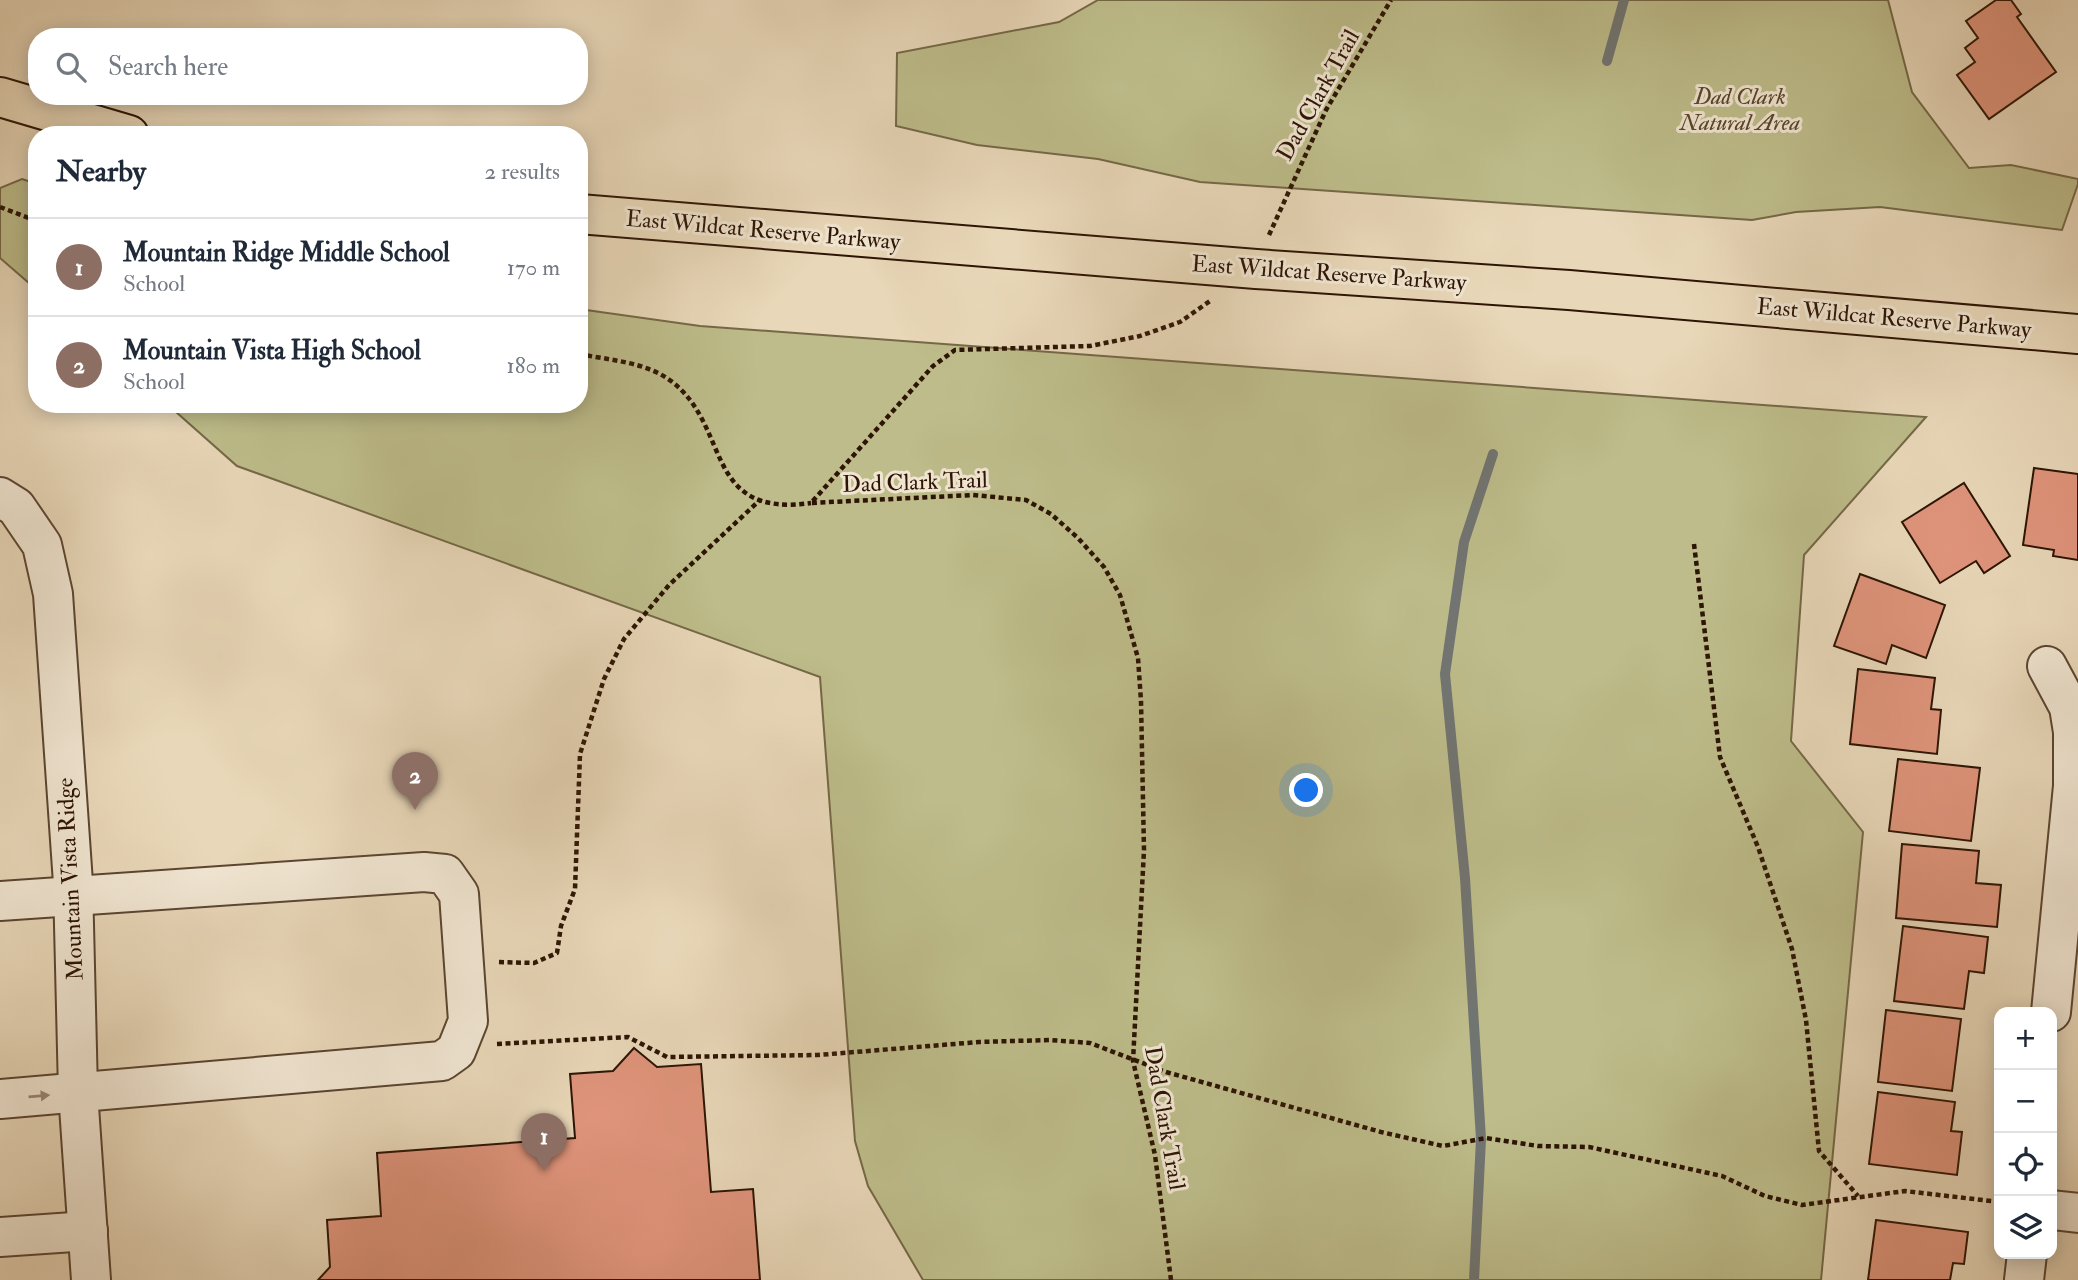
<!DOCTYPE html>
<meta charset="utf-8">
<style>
body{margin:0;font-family:"IM FELL Double Pica",serif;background:#f2f2f3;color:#1f2937}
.controls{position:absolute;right:21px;bottom:21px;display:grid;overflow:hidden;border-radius:14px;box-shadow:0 4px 18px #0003}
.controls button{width:63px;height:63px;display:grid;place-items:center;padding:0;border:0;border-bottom:2px solid #e0e1e3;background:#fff;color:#1f2937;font:35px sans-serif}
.you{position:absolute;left:1307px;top:791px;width:24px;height:24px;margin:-18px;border:5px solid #fff;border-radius:50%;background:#1a73e8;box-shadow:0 0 0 10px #1a73e833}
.badge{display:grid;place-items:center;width:46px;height:46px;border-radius:50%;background:#111827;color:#fff;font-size:23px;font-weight:700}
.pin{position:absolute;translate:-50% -58px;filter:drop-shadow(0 2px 4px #0008)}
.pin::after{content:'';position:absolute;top:37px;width:24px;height:21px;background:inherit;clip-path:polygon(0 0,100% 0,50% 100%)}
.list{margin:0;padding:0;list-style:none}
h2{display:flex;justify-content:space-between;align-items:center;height:91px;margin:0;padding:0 28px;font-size:30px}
h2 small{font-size:23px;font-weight:400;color:#747a83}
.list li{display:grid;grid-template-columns:46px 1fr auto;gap:21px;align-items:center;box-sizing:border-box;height:98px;padding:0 28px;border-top:2px solid #e0e1e3}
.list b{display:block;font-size:26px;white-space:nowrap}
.list p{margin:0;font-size:23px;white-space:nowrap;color:#747a83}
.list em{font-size:23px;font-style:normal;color:#747a83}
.icon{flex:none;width:38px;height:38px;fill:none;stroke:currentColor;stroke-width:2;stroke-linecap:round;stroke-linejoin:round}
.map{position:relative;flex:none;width:2078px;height:1280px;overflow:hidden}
.search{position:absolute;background:#fff;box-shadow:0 4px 18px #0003;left:28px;top:28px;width:560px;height:77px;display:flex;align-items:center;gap:18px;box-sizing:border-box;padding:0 24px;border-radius:28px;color:#747a83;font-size:26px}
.panel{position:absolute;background:#fff;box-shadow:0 4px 18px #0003;left:28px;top:126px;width:560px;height:287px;border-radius:28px}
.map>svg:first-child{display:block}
.green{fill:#bdbc8a;stroke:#756847;stroke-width:2}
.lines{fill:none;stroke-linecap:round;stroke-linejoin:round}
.stream{stroke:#717572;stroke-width:10}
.building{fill:#df947b;stroke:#2d1404;stroke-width:2}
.minor-casing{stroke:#5c4531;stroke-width:42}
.major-casing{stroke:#2d1404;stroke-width:42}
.path{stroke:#2d1404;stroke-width:4.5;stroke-dasharray:5 3.5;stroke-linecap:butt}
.minor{stroke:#f0e5d1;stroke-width:38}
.major{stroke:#e8d7b8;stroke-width:38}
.oneway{fill:#988775}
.labels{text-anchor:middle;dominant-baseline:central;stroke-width:6;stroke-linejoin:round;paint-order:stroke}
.street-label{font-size:23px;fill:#2d1404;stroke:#f0e5d1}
.park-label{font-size:23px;font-style:italic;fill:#58462c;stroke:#f0e5d1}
</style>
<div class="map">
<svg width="2078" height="1280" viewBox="0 0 2078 1280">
<rect width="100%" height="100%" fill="#e8d7b8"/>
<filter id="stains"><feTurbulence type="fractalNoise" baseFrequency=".00286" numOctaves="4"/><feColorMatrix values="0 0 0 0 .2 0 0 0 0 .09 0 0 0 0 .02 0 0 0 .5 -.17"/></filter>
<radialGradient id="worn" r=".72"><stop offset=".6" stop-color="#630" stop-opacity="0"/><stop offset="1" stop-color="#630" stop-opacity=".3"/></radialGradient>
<!-- green -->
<g class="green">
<polygon points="1098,0 1888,0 1912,92 1969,168 2011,165 2078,179 2078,184 2062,230 1880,207 1796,212 1752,220 1200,182 1098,159 977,145 896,126 897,53 1059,22"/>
<polygon points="22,179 37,184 37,290 0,258 0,188"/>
<polygon points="579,309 700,326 1926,417 1804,555 1791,741 1863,832 1821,1280 923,1280 868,1186 855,1141 820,677 237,466 167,404 579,404"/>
</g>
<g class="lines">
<!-- stream -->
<g class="stream">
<polyline points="1607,61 1624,0"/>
<polyline points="1474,1280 1481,1139 1465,878 1445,674 1464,542 1493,454"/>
</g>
</g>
<!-- building -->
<g class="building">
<polygon points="1996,0 2011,0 2021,14 2017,17 2056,72 1989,119 1957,75 1975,62 1965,48 1978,38 1966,21"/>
<polygon points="2034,468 2078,474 2078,560 2053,556 2054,550 2023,545"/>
<polygon points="1964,483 2010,556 1984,573 1976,561 1940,583 1902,522"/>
<polygon points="1860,574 1945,605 1926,658 1892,645 1886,664 1834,646"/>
<polygon points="1858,669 1935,678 1931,709 1941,710 1937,754 1850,744"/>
<polygon points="1898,759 1980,768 1971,841 1889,831"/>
<polygon points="1902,844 1979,851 1976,883 2001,885 1997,927 1896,918"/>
<polygon points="1903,926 1988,937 1984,973 1969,971 1964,1009 1894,1001"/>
<polygon points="1886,1010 1961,1019 1952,1091 1878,1082"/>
<polygon points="634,1048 657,1067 701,1064 711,1192 753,1189 760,1280 318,1280 330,1267 327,1220 381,1216 377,1153 575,1138 570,1074 613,1071"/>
<polygon points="1878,1092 1955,1102 1951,1131 1962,1132 1957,1175 1869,1164"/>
<polygon points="1876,1220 1968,1232 1964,1264 1953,1263 1950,1280 1868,1280"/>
</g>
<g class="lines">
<!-- minor casing -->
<g class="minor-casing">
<g id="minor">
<polyline points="0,497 16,507 42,545 53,594 73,883 78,1092 91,1280"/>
<polyline points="2047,666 2069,707 2073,732 2073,786 2051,1012"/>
<polyline points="0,901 424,872 445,874 459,894 468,1021 456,1051 442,1061 0,1099"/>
<polyline points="2052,1210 2078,1213"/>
<polyline points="0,1237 88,1231"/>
<polyline points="2024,1280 2027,1254"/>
</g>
</g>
<!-- major casing -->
<g class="major-casing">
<g id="major">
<polyline points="0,97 129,135"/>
<polyline points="579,214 1256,269 1569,290 2078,334"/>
</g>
</g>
<!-- path -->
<g class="path">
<polyline points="0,207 37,221"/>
<polyline points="1269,235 1326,110 1391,0"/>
<path d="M 579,354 C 609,360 646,362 671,381 C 732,427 702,518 811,503"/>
<polyline points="1694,544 1720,757 1758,847 1792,949 1806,1020 1819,1151 1858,1196"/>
<polyline points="499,962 534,963 557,953 561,926 575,889 580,754 604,679 624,639 669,585 760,500"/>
<polyline points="497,1044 628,1037 667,1057 818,1055 979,1042 1049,1040 1090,1043 1166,1072 1381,1132 1443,1146 1486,1138 1538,1146 1589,1147 1722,1176 1765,1196 1802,1205 1905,1191 1999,1202"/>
<polyline points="1171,1280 1155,1155 1133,1061 1144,850 1141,701 1138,658 1120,595 1104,567 1078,538 1051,514 1026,500 973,495 811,503 933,366 955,350 1090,346 1140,336 1180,322 1210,301"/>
</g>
<!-- minor -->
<use href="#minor" class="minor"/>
<!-- major -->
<use href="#major" class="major"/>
</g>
<!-- one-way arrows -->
<defs><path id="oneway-solid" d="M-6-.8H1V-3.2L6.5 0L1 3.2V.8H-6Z" transform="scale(1.75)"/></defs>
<use class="oneway" href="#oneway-solid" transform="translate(39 1096) rotate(-5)"/>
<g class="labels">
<!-- street labels -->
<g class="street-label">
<text transform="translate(1318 95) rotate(-61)">Dad Clark Trail</text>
<text transform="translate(763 230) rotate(5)">East Wildcat Reserve Parkway</text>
<text transform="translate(1329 273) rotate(4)">East Wildcat Reserve Parkway</text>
<text transform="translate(1894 318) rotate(5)">East Wildcat Reserve Parkway</text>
<text transform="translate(915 482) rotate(-2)">Dad Clark Trail</text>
<text transform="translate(70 879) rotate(-93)">Mountain Vista Ridge</text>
<text transform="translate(1165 1118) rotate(80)">Dad Clark Trail</text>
</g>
<!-- park labels -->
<g class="park-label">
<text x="1740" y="96">Dad Clark<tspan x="1740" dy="26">Natural Area</tspan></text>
</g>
</g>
<rect width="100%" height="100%" filter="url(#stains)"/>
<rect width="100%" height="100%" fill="url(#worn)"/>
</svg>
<div class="controls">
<button>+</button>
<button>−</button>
<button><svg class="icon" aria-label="locate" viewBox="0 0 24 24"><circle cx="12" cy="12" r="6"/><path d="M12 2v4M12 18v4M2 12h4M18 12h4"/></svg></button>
<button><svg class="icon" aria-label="layers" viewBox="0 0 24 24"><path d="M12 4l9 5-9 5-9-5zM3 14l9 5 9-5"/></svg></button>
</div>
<div class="you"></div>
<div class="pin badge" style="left:544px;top:1171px;background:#8d6e63">1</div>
<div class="pin badge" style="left:415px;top:810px;background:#8d6e63">2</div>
<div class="search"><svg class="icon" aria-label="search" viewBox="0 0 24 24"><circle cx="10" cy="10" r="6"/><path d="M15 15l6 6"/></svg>Search here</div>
<section class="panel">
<h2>Nearby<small>2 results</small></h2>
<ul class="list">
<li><span class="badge" style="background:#8d6e63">1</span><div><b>Mountain Ridge Middle School</b><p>School</p></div><em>170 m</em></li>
<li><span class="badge" style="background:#8d6e63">2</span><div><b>Mountain Vista High School</b><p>School</p></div><em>180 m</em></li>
</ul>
</section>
</div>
